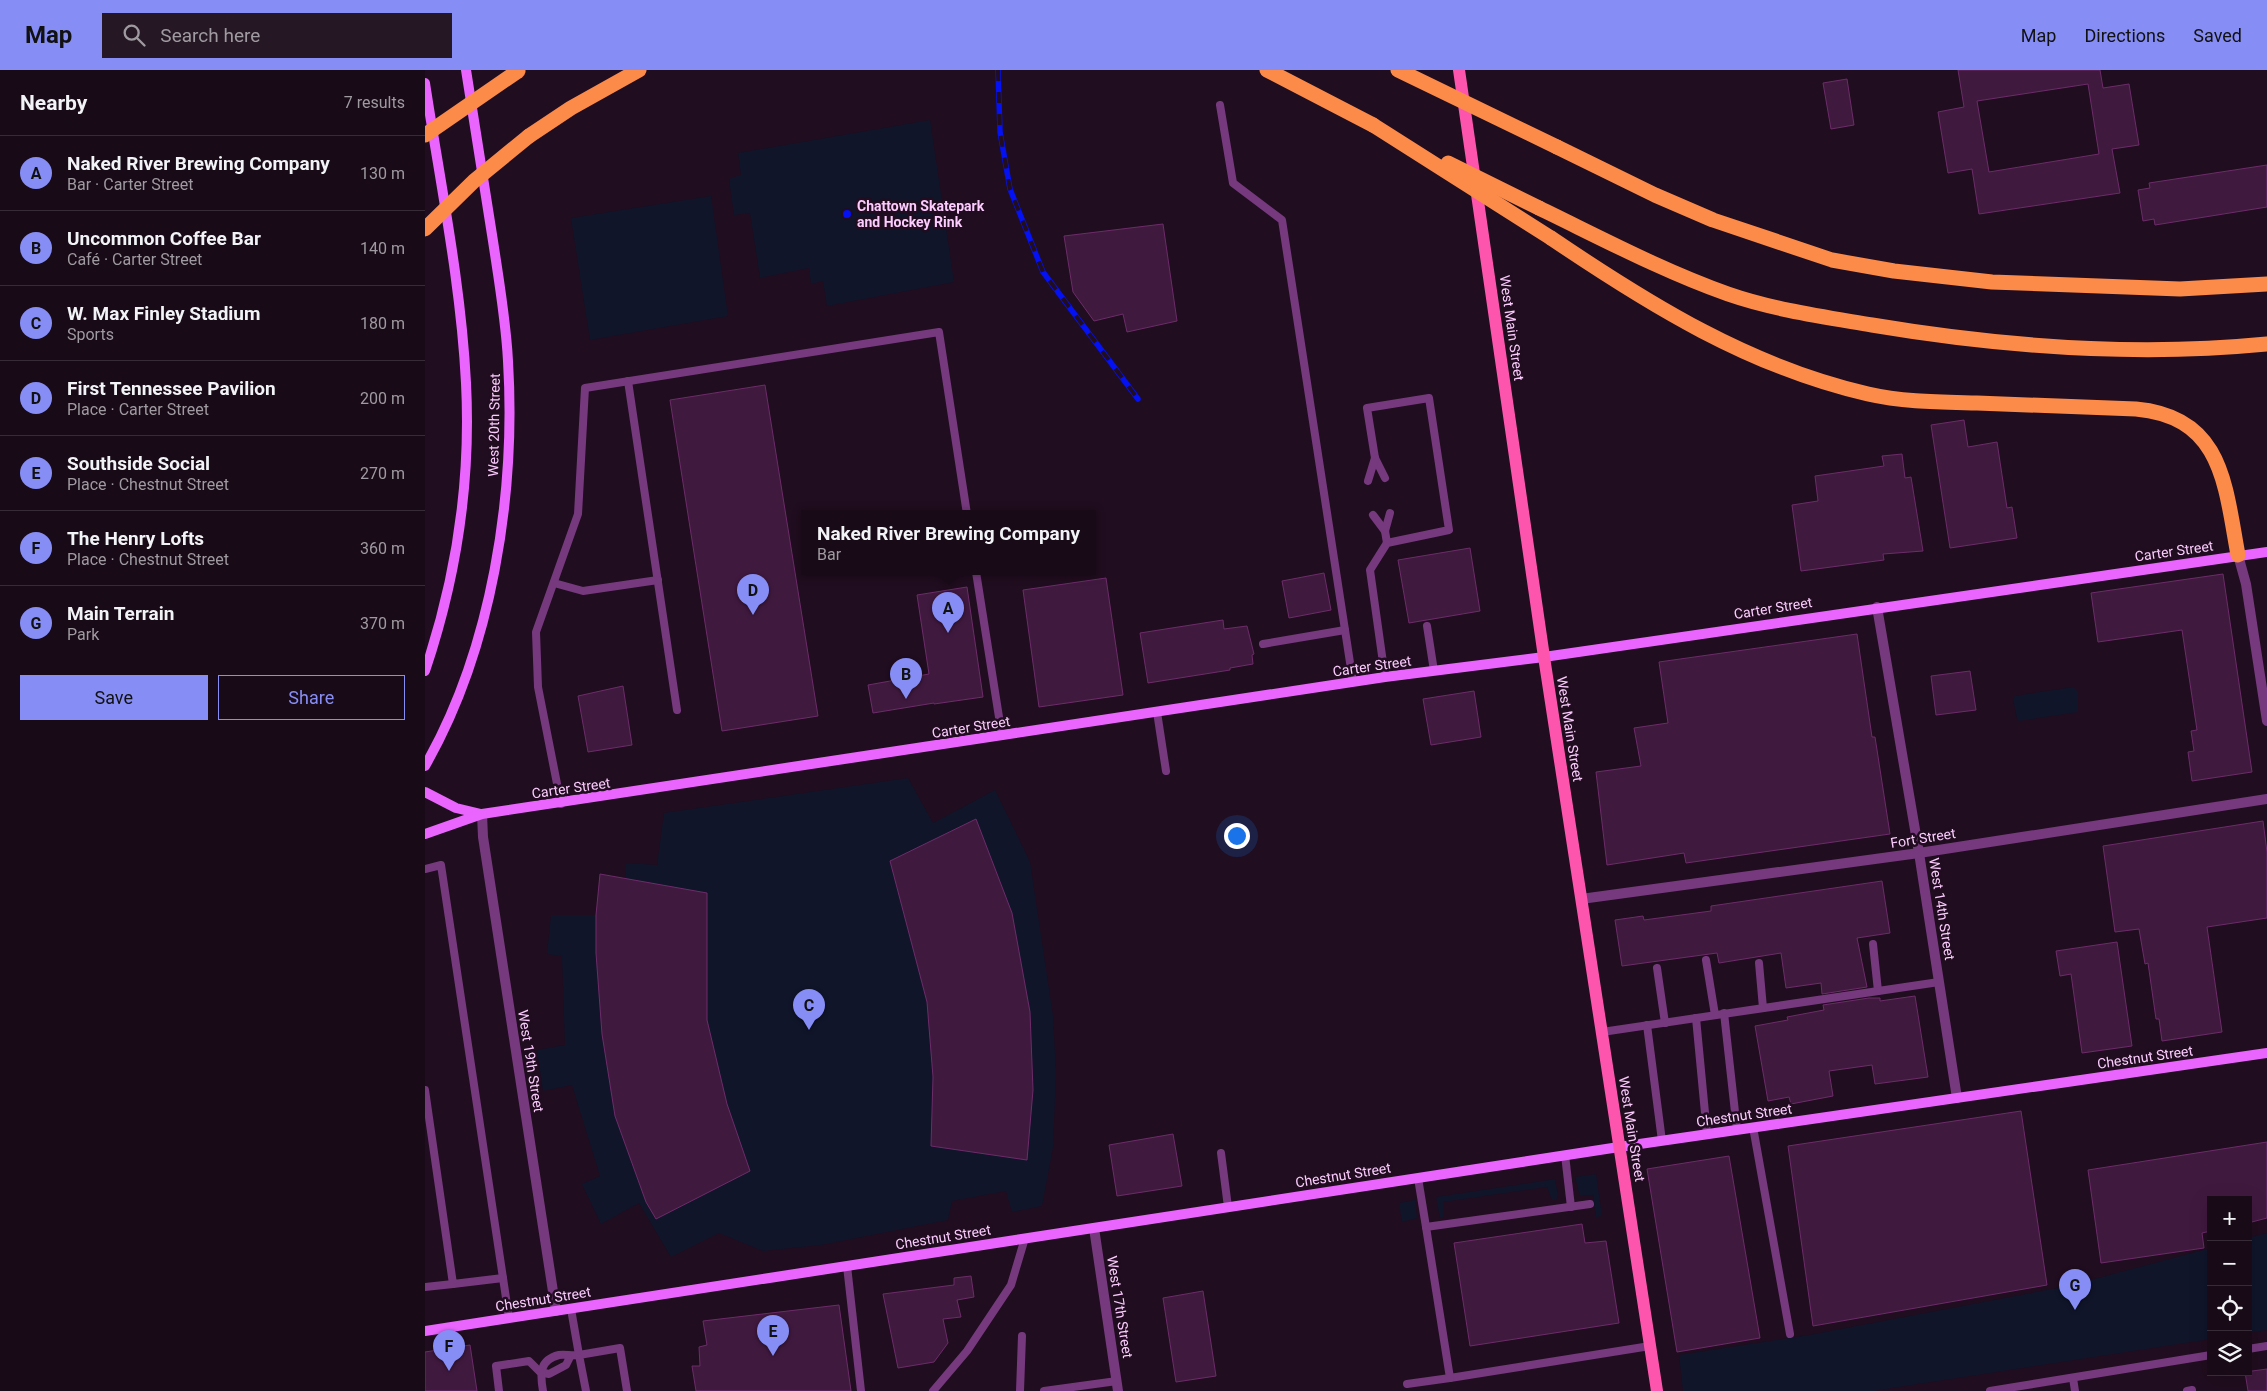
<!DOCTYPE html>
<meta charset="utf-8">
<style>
body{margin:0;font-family:Roboto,sans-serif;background:#251824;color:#f1f3f6}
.controls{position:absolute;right:15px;bottom:15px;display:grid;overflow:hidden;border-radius:0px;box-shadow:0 5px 20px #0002}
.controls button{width:45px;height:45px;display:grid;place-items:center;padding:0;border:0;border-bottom:1px solid #362b36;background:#180a17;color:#f1f3f6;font:25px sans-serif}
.you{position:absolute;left:811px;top:765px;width:18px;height:18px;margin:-12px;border:4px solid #fff;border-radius:50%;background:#1a73e8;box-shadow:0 0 0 8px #1a73e833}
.badge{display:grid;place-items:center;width:32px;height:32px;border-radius:50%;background:#868df5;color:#111;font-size:16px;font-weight:700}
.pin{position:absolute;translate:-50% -41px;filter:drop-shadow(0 1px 2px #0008)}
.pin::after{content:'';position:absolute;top:26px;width:18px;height:15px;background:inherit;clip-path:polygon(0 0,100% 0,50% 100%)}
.popup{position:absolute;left:376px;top:440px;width:295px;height:65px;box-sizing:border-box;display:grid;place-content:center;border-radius:0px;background:#180a17;filter:drop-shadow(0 1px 4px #0005);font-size:16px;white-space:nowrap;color:#9f9aa1}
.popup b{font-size:19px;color:#f1f3f6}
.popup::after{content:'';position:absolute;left:50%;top:100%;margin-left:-10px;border:10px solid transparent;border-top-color:#180a17}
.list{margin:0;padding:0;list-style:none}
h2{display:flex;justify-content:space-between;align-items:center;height:65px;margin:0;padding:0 20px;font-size:21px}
h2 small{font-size:16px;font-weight:400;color:#9f9aa1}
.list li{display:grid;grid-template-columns:32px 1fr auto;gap:15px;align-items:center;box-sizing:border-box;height:75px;padding:0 20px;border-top:1px solid #362b36}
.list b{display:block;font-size:19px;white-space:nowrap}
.list p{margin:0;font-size:16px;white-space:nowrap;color:#9f9aa1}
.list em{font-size:16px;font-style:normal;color:#9f9aa1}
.actions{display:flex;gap:10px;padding:15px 20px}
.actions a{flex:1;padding:11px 0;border:1px solid #868df5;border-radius:0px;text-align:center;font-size:18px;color:#868df5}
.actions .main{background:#868df5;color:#111}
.icon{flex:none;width:28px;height:28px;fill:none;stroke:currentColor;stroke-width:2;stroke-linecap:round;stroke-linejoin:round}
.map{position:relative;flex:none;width:1842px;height:1321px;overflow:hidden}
header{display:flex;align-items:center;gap:30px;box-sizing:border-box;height:70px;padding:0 25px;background:#868df5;color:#111}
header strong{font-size:24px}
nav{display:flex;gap:28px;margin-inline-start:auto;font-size:18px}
.search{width:350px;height:45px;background:#251824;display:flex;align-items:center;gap:12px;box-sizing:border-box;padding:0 18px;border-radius:0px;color:#9f9aa1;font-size:19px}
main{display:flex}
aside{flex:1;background:#180a17}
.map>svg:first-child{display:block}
.green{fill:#10152a}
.building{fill:#40193f;stroke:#6c2c69;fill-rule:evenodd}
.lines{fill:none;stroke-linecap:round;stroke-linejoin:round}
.lane{stroke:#76397e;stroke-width:8}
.street{stroke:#76397e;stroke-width:10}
.secondary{stroke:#e965fd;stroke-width:10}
.primary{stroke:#fd55ae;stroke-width:12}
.highway{stroke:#fc8b49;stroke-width:15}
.rail-casing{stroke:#0411f3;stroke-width:5.5}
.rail{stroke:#200d1f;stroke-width:4;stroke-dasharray:11;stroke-linecap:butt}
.highway-bridge{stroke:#fc8b49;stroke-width:15}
.poi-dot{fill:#0411f3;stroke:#200d1f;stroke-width:2}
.labels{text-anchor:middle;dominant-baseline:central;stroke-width:5;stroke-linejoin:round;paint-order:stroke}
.poi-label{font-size:14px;font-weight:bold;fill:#fcccfe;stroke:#200d1f;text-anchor:start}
.street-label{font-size:14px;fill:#fcccfe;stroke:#200d1f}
</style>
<header>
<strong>Map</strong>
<div class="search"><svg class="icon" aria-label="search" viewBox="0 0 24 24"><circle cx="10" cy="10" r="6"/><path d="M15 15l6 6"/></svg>Search here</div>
<nav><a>Map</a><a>Directions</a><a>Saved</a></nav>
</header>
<main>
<aside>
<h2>Nearby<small>7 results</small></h2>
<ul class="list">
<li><span class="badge">A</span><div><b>Naked River Brewing Company</b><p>Bar · Carter Street</p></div><em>130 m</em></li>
<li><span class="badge">B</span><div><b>Uncommon Coffee Bar</b><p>Café · Carter Street</p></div><em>140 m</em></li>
<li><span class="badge">C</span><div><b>W. Max Finley Stadium</b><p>Sports</p></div><em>180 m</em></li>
<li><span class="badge">D</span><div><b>First Tennessee Pavilion</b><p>Place · Carter Street</p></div><em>200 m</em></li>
<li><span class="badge">E</span><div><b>Southside Social</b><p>Place · Chestnut Street</p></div><em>270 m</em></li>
<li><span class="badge">F</span><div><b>The Henry Lofts</b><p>Place · Chestnut Street</p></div><em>360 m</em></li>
<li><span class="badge">G</span><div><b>Main Terrain</b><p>Park</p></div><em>370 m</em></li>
</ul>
<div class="actions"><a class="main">Save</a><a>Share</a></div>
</aside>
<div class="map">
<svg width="1842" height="1321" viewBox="0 0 1842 1321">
<rect width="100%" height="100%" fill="#200d1f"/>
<!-- green -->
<g class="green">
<polygon points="505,50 529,212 402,236 398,211 386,214 384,198 335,208 325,143 309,145 304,109 316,105 313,83"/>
<polygon points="286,126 303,246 165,270 146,148"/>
<polygon points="1648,617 1653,622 1653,642 1594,651 1592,649 1588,628 1590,626"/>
<polygon points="483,708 508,753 570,720 605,792 628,946 631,1003 628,1077 617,1136 587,1142 581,1121 527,1131 523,1150 396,1175 338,1181 294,1163 246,1187 214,1133 176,1154 157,1114 175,1106 147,1015 118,1021 112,980 140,975 137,886 122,884 126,845 171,845 175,804 201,809 201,793 232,795 239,743"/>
<polygon points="1171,1104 1177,1146 1171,1147 1168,1125 1155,1126 1150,1107"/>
<polygon points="1130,1109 1133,1126 1131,1130 1127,1130 1122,1117 1018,1132 1018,1147 1015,1148 1011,1127"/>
<polygon points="990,1130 992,1148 977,1152 974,1133"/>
<polygon points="1842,1163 1842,1260 1823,1263 1823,1168"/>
<polygon points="1786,1178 1786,1269 1448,1321 1258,1321 1254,1285 1384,1265 1643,1216"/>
</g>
<!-- building -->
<g class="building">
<path d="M 1533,0 L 1675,0 L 1678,18 L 1704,14 L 1714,75 L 1687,79 L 1695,123 L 1554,144 L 1547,99 L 1523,103 L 1513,42 L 1539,37 ZM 1663,14 L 1674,84 L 1564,102 L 1552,31 Z"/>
<polygon points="1422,9 1429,55 1406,59 1398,13"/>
<polygon points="1842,95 1842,137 1730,155 1729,149 1718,151 1713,120 1725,118 1724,113"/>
<polygon points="738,154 752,251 702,262 698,244 669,251 648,222 639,166"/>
<polygon points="340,315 393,646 297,661 245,330"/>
<polygon points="1539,350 1543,377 1572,372 1582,438 1587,437 1592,468 1525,478 1506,355"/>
<polygon points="1477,384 1480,408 1486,407 1498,481 1458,484 1459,490 1376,501 1367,435 1393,431 1390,406 1459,396 1457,386"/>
<polygon points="1045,478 1055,541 984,553 973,490"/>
<polygon points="899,503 906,540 864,548 857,511"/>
<polygon points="1798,504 1827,702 1767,711 1763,682 1769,681 1766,661 1772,660 1757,560 1673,572 1666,523"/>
<polygon points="681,508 698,625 614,637 598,520"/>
<polygon points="542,517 558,627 509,634 509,633 448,643 443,615 504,604 492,525"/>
<polygon points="798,550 799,559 822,556 829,584 827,585 828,594 805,598 805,600 723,613 715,563"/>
<polygon points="1432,564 1447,667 1450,667 1465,764 1261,793 1259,783 1182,795 1171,702 1216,696 1209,658 1243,653 1234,592"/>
<polygon points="1545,601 1551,640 1511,645 1506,606"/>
<polygon points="198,616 207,675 163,682 153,626"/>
<polygon points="1049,621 1056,667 1006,675 998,629"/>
<polygon points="551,749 587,843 605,942 608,1020 602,1090 506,1076 508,1007 502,932 465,791"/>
<polygon points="1838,751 1842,782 1842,848 1782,857 1797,962 1737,971 1734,949 1731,949 1723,893 1720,894 1714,859 1690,862 1678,776"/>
<polygon points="175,804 282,823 282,950 302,1034 325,1101 231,1149 221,1132 190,1046 177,964 171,883 171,845"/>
<polygon points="1457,811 1465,863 1432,868 1442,917 1397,924 1396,913 1361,918 1356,883 1294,893 1292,883 1197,896 1190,850 1218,846 1219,850 1286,841 1286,836"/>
<polygon points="1692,872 1707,976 1657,983 1646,904 1635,906 1631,881"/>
<polygon points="1490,926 1503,1007 1450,1014 1447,995 1404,1001 1408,1026 1366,1034 1364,1027 1343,1031 1330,956 1363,950 1362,947 1399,940 1398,935 1444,928 1455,928 1455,931"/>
<polygon points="1596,1041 1622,1215 1388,1256 1363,1076"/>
<polygon points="748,1064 757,1116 692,1126 684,1075"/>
<polygon points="1842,1072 1842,1148 1823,1153 1823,1130 1786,1130 1786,1161 1777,1163 1779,1178 1676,1193 1663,1100"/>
<polygon points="1304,1086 1335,1268 1252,1282 1222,1099"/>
<polygon points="1157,1154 1160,1173 1181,1171 1194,1253 1045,1276 1029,1173"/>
<polygon points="546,1206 549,1227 532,1230 536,1247 518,1249 523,1273 509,1292 473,1298 458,1224 529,1215 529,1208"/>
<polygon points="778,1221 791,1306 751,1312 738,1228"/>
<polygon points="414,1235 426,1321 271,1321 267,1296 275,1296 274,1277 282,1275 278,1251"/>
<polygon points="45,1275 52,1321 0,1321 0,1282"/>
<polygon points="1842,1299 1842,1321 1823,1321 1820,1302"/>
</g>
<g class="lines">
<!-- lane -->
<g class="lane">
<polyline points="795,35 808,113 857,150 928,612"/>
<polyline points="203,311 252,640"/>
<polyline points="960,408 950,388 942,338 1004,328 1024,460 962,473 945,500 960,607"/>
<polyline points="943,411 950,388"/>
<polyline points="948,445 960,461"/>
<polyline points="962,473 960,461 965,443"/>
<polyline points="551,502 577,666"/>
<polyline points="129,513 158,521 233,510"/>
<polyline points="1002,556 1009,601"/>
<polyline points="838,574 920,560"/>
<polyline points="732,642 741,701"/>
<polyline points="136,734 113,617 111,562 153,444 160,318 514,262 542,444"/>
<polyline points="0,799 16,795 84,1248"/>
<polyline points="1448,874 1453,921"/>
<polyline points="1281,890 1290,945"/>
<polyline points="1334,893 1338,938"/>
<polyline points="1232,898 1240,953"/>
<polyline points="1299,943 1312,1060"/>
<polyline points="1271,948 1282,1064"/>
<polyline points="1222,955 1237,1071"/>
<polyline points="1177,962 1514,912"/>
<polyline points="0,1020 28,1214 78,1208"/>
<polyline points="1328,1057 1365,1264"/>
<polyline points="796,1083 803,1137"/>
<polyline points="1140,1085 1146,1137"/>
<polyline points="993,1108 1001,1157"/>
<polyline points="1165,1134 1001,1157 1025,1308 1225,1276"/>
<polyline points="422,1196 436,1321"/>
<polyline points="0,1217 28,1214"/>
<polyline points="1823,1279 1842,1276"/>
<polyline points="1648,1308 1650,1321"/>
<polyline points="982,1314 1025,1308"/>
<polyline points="74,1321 71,1296 104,1291 115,1302 124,1304 141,1295 145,1287"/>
<path d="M 118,1321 C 115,1304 114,1290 134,1285 C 140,1284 147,1286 154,1285 L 146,1239"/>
<polyline points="161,1321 154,1285 195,1278 202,1321"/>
<polyline points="508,1321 542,1281 586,1215 600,1168"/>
<polyline points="595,1321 597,1266"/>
<polyline points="619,1321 692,1311"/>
<polyline points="1565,1321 1786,1285"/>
<polyline points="1762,1321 1767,1320"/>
</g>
<!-- street -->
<g class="street">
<polyline points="1813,485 1821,514 1842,651"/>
<polyline points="1452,537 1494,783 1532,1028"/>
<polyline points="57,744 58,767 131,1241"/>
<polyline points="1156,829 1494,783 1842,729"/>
<polyline points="669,1158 693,1321"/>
</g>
<!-- secondary -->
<g class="secondary">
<path d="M 0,13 C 15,112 36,213 41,313 C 46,410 31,509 0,601"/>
<path d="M 0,696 C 67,579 91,425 83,291 C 81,251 74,211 68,171 C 59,114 50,57 41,0"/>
<polyline points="0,722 31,738 56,744"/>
<polyline points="0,764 57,744 960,607 1119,587 1842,482"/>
<polyline points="0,1261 1194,1077 1842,983"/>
</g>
<!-- primary -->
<polyline class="primary" points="1034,0 1119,587 1232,1321"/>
<!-- highway -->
<g class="highway">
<polyline points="842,0 948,55"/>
<polyline points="104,66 146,38 214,0"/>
<polyline points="1132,77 1230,125 1288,150 1407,190 1469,201 1567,212 1755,219 1842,214"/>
<path d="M 1114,138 C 1176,168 1238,201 1303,224 C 1349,240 1400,247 1447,255 C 1578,277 1709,287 1842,274"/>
<path d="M 1126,168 C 1225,235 1325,297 1443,324 C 1478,332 1516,332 1552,333 C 1605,335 1658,337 1711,339 C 1798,347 1800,415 1813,485"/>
</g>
<!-- rail casing -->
<g class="rail-casing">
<polyline id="rail" points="573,0 575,62 585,119 618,202 713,329"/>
</g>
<!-- rail -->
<use href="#rail" class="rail"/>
<!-- highway-bridge -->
<g class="highway-bridge">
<polyline points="973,0 1132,77"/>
<polyline points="948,55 1126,168"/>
<polyline points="0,65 93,1"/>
<polyline points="1023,93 1114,138"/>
<polyline points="0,159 49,111 104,66"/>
</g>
</g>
<!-- markers -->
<circle class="poi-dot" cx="422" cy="144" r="5"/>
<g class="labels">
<!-- poi labels -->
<g class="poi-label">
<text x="432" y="136">Chattown Skatepark<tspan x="432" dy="16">and Hockey Rink</tspan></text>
</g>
<!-- street labels -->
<g class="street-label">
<text transform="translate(1087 258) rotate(82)">West Main Street</text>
<text transform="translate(69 355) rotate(-89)">West 20th Street</text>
<text transform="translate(1749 481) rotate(-8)">Carter Street</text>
<text transform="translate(1348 538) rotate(-9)">Carter Street</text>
<text transform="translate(947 596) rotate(-8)">Carter Street</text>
<text transform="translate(546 657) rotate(-9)">Carter Street</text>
<text transform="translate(1145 659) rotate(81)">West Main Street</text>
<text transform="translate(146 718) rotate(-8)">Carter Street</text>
<text transform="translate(1498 768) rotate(-9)">Fort Street</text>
<text transform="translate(1517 839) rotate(81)">West 14th Street</text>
<text transform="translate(1720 987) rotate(-8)">Chestnut Street</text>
<text transform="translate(106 991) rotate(81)">West 19th Street</text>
<text transform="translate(1319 1045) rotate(-8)">Chestnut Street</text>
<text transform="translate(1207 1059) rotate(81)">West Main Street</text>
<text transform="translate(918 1105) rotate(-9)">Chestnut Street</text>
<text transform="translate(518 1167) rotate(-9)">Chestnut Street</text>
<text transform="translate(118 1229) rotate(-9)">Chestnut Street</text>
<text transform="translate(695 1237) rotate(81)">West 17th Street</text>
</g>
</g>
</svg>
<div class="controls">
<button>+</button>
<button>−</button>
<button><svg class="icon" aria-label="locate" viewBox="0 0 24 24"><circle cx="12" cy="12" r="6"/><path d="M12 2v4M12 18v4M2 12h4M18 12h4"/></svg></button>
<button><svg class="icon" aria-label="layers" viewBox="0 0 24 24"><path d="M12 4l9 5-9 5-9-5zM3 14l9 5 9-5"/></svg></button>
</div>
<div class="you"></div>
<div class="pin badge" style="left:523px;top:563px">A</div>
<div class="popup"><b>Naked River Brewing Company</b>Bar</div>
<div class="pin badge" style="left:481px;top:629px">B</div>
<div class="pin badge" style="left:384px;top:960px">C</div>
<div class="pin badge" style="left:328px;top:545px">D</div>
<div class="pin badge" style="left:348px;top:1286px">E</div>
<div class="pin badge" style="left:24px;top:1301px">F</div>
<div class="pin badge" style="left:1650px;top:1240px">G</div>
</div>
</main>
